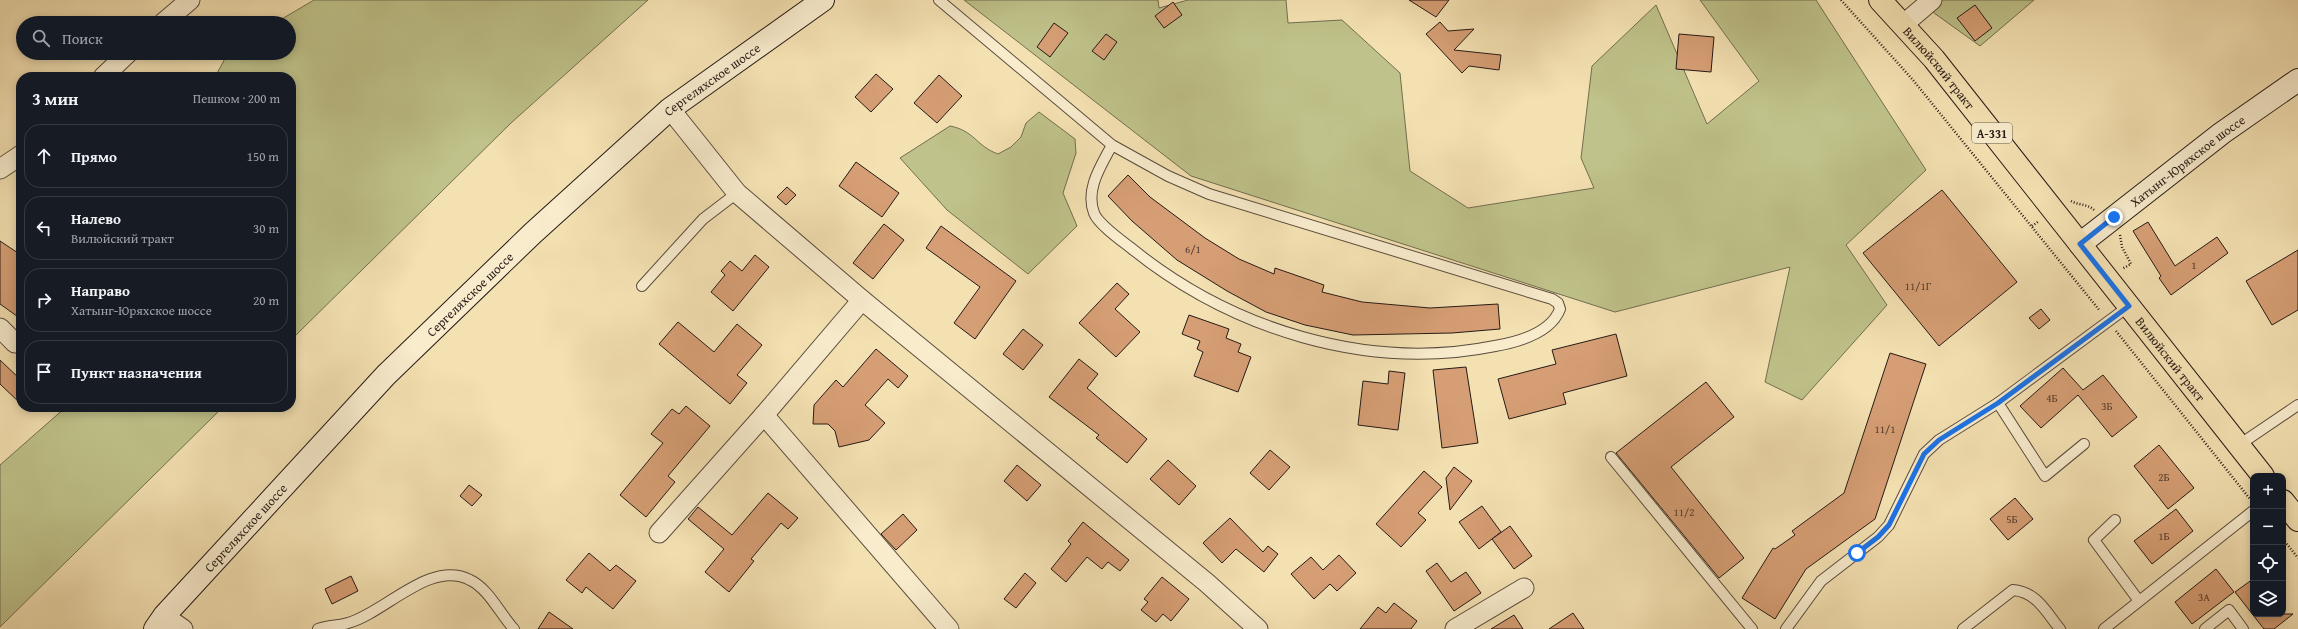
<!DOCTYPE html>
<html lang="ru">
<meta charset="utf-8">
<style>
body{margin:0;font-family:"Gentium Book Plus",serif;background:#20242c;color:#f1f3f6}
.controls{position:absolute;right:12px;bottom:12px;display:grid;overflow:hidden;border-radius:8px;box-shadow:0 2px 10px #0003}
.controls button{width:36px;height:36px;display:grid;place-items:center;padding:0;border:0;border-bottom:1px solid #363941;background:#171b24;color:#f1f3f6;font:20px sans-serif}
.stop{position:absolute;width:12px;height:12px;margin:-9px;border:3px solid #1a73e8;border-radius:50%;background:#fff}
.stop.end{background:#1a73e8;border-color:#fff;box-shadow:0 1px 4px #0008}
.list{margin:0;padding:0;list-style:none}
h2{display:flex;justify-content:space-between;align-items:center;height:52px;margin:0;padding:0 16px;font-size:17px}
h2 small{font-size:13px;font-weight:400;color:#9ea1a6}
.list li{display:grid;grid-template-columns:26px 1fr auto;gap:12px;align-items:center;box-sizing:border-box;height:64px;margin:0 8px 8px;padding:0 8px;border:1px solid #363941;border-radius:16px}
.list b{display:block;font-size:15px;white-space:nowrap}
.list p{margin:0;font-size:13px;white-space:nowrap;color:#9ea1a6}
.list em{font-size:13px;font-style:normal;color:#9ea1a6}
.icon{flex:none;width:22px;height:22px;fill:none;stroke:currentColor;stroke-width:2;stroke-linecap:round;stroke-linejoin:round}
.map{position:relative;flex:none;width:2298px;height:629px;overflow:hidden}
.search{position:absolute;background:#171b24;box-shadow:0 2px 10px #0003;left:16px;top:16px;width:280px;height:44px;display:flex;align-items:center;gap:10px;box-sizing:border-box;padding:0 14px;border-radius:22px;color:#9ea1a6;font-size:15px}
.panel{position:absolute;background:#171b24;box-shadow:0 2px 10px #0003;left:16px;top:72px;width:280px;height:340px;border-radius:16px}
.map>svg:first-child{display:block}
.green{fill:#bfc28a;stroke:#726e50}
.building{fill:#d69e74;stroke:#261a16}
.lines{fill:none;stroke-linecap:round;stroke-linejoin:round}
.lane-casing{stroke:#5a4c3d;stroke-width:12}
.street-casing{stroke:#5a4c3d;stroke-width:21}
.secondary-casing{stroke:#261a16;stroke-width:24}
.primary-casing{stroke:#261a16;stroke-width:24}
.path{stroke:#261a16;stroke-width:2.5;stroke-dasharray:1 2;stroke-linecap:butt}
.lane{stroke:#f8eccd;stroke-width:10}
.street{stroke:#f8eccd;stroke-width:19}
.secondary{stroke:#f8eccd;stroke-width:22}
.primary{stroke:#f4e1b2;stroke-width:22}
.route{stroke:#1a73e8;stroke-width:5}
.labels{text-anchor:middle;dominant-baseline:central;stroke-width:3;stroke-linejoin:round;paint-order:stroke}
.number-label{font-size:11px;fill:#523b2e}
.shield{fill:#f8eccd;stroke:#65594d;stroke-width:1}
.shield-label{font-size:12px;font-weight:bold;fill:#261a16}
.street-label{font-size:13px;fill:#261a16;stroke:#f8eccd}
</style>
<div class="map">
<svg width="2298" height="629" viewBox="0 0 2298 629">
<rect width="100%" height="100%" fill="#f4e1b2"/>
<filter id="stains"><feTurbulence type="fractalNoise" baseFrequency=".005" numOctaves="4"/><feColorMatrix values="0 0 0 0 .2 0 0 0 0 .09 0 0 0 0 .02 0 0 0 .5 -.17"/></filter>
<radialGradient id="worn" r=".72"><stop offset=".6" stop-color="#630" stop-opacity="0"/><stop offset="1" stop-color="#630" stop-opacity=".3"/></radialGradient>
<!-- green -->
<g class="green">
<polygon points="314,0 648,0 511,123 291,340 291,77 215,77 228,53 289,53 289,23 275,23"/>
<polygon points="964,0 1158,0 1159,8 1188,0 1286,0 1288,23 1342,20 1400,73 1410,171 1468,208 1594,188 1581,158 1592,66 1656,5 1707,124 1759,81 1700,0 1816,0 1926,170 1846,245 1887,305 1802,400 1765,382 1790,267 1615,312 1191,176"/>
<polygon points="1916,0 2034,0 1980,46"/>
<path d="M 1039,112 L 1075,139 L 1076,153 L 1063,193 L 1077,226 L 1028,274 L 947,210 L 900,158 L 950,126 C 975,131 976,146 998,154 L 1011,147 L 1021,137 L 1026,123 Z"/>
<polygon points="66,407 223,407 0,627 0,465"/>
</g>
<!-- building -->
<g class="building">
<polygon points="1409,0 1449,0 1436,17"/>
<polygon points="1173,2 1182,15 1164,28 1155,16"/>
<polygon points="1975,5 1992,28 1975,41 1957,18"/>
<polygon points="1440,22 1448,31 1474,29 1454,50 1501,55 1499,70 1469,66 1462,73 1426,34"/>
<polygon points="1054,23 1068,33 1050,57 1037,47"/>
<polygon points="1106,34 1117,42 1104,60 1092,51"/>
<polygon points="1679,34 1714,37 1711,72 1676,69"/>
<polygon points="876,74 893,89 871,112 855,97"/>
<polygon points="939,75 962,96 937,123 914,103"/>
<polygon points="856,162 899,193 882,217 839,186"/>
<polygon points="1128,175 1150,197 1205,238 1239,259 1274,274 1275,268 1324,285 1322,292 1362,302 1430,308 1498,304 1500,329 1452,333 1353,335 1305,325 1266,312 1227,291 1177,260 1132,221 1108,196"/>
<polygon points="787,187 796,195 786,205 777,197"/>
<polygon points="1942,190 2017,282 1939,346 1863,253"/>
<polygon points="2148,222 2175,266 2217,237 2228,253 2171,295 2159,278 2161,276 2133,231"/>
<polygon points="884,224 904,240 873,279 853,263"/>
<polygon points="941,226 1016,281 975,339 954,323 980,287 926,248"/>
<polygon points="0,241 21,255 21,319 0,304"/>
<polygon points="2298,250 2298,310 2272,325 2246,281"/>
<polygon points="755,255 769,267 733,311 711,292 725,275 721,271 730,261 742,271"/>
<polygon points="1117,283 1129,294 1115,309 1140,332 1116,357 1079,323"/>
<polygon points="2041,309 2050,320 2039,329 2029,318"/>
<polygon points="1189,315 1229,329 1226,338 1241,344 1238,352 1251,357 1238,392 1194,376 1203,352 1197,349 1200,341 1182,334"/>
<polygon points="678,322 714,352 737,324 762,345 737,375 747,383 730,404 659,344"/>
<polygon points="1023,329 1043,345 1023,370 1003,354"/>
<polygon points="1616,334 1627,376 1563,393 1566,404 1509,419 1498,379 1556,364 1552,350"/>
<polygon points="876,349 908,376 898,388 888,379 865,405 885,423 869,440 839,447 835,431 828,424 813,424 814,405 836,380 843,387"/>
<polygon points="1890,353 1926,364 1875,519 1806,569 1775,619 1742,598 1773,548 1775,549 1795,535 1792,531 1844,493"/>
<polygon points="1079,359 1098,374 1087,388 1147,439 1127,463 1096,438 1099,435 1049,397"/>
<polygon points="0,360 21,380 21,404 0,384"/>
<polygon points="1466,367 1478,443 1442,448 1433,370"/>
<polygon points="2063,368 2083,390 2103,375 2137,417 2112,437 2078,395 2041,428 2020,406"/>
<polygon points="1389,371 1405,373 1398,430 1358,425 1363,381 1388,384"/>
<polygon points="1706,382 1734,417 1671,467 1744,558 1719,578 1616,453"/>
<polygon points="686,406 710,426 668,476 675,482 646,517 620,495 663,443 651,434 672,409 679,414"/>
<polygon points="2159,445 2194,488 2168,509 2134,466"/>
<polygon points="1270,450 1290,467 1269,490 1250,473"/>
<polygon points="1168,460 1196,486 1179,505 1150,479"/>
<polygon points="1017,465 1041,485 1027,501 1004,481"/>
<polygon points="1454,467 1472,481 1450,510 1446,478"/>
<polygon points="1424,471 1442,487 1418,513 1426,520 1401,547 1376,524"/>
<polygon points="469,485 482,495 472,506 460,496"/>
<polygon points="768,493 798,518 788,529 781,523 751,559 754,561 729,592 705,572 724,549 688,519 698,507 732,535"/>
<polygon points="2015,498 2033,519 2008,540 1990,519"/>
<polygon points="1482,506 1501,532 1479,549 1459,522"/>
<polygon points="2176,509 2193,531 2152,564 2134,541"/>
<polygon points="903,514 917,530 896,550 881,534"/>
<polygon points="1230,518 1263,552 1268,546 1278,554 1264,572 1236,549 1222,563 1203,543"/>
<polygon points="1083,522 1129,560 1120,571 1108,562 1102,569 1087,557 1066,582 1051,569 1071,544 1068,541"/>
<polygon points="1510,526 1532,556 1514,569 1492,539"/>
<polygon points="589,553 610,571 616,565 636,581 613,609 586,587 582,593 566,580"/>
<polygon points="1339,555 1356,573 1337,591 1330,584 1314,599 1291,574 1311,557 1323,570"/>
<polygon points="1437,563 1451,582 1466,572 1481,593 1454,611 1426,571"/>
<polygon points="2216,569 2234,592 2192,624 2175,602"/>
<polygon points="1025,573 1036,583 1016,608 1004,599"/>
<polygon points="351,576 358,591 332,604 325,589"/>
<polygon points="1162,577 1189,599 1171,621 1163,614 1156,622 1141,610 1148,602 1144,599"/>
<polygon points="2253,579 2253,614 2293,614 2274,629 2264,629 2235,592"/>
<polygon points="1394,603 1417,621 1411,629 1360,629 1378,607 1386,613"/>
<polygon points="549,612 573,629 538,629"/>
<polygon points="1573,613 1584,629 1549,629"/>
<polygon points="1514,615 1523,629 1491,629"/>
</g>
<g class="lines">
<!-- lane casing -->
<g class="lane-casing">
<g id="lane">
<path d="M 939,0 L 1112,145 L 1168,176 L 1209,194 L 1552,299 L 1558,303 L 1560,309 C 1551,333 1518,342 1495,346 C 1367,372 1231,329 1131,248 C 1122,241 1098,224 1094,213 C 1085,189 1101,166 1112,145"/>
<polyline points="642,286 703,219 737,193"/>
<polyline points="1998,403 2045,476 2084,444"/>
<polyline points="2239,445 2298,405"/>
<polyline points="1611,457 1752,629"/>
<polyline points="2115,520 2094,540 2139,601"/>
<path d="M 318,629 C 328,625 339,626 348,623 C 385,613 430,559 470,580 C 489,589 500,614 514,629"/>
<polyline points="1786,629 1821,581 1878,537 1889,525 1924,454 1939,440 1998,403 2129,306"/>
<path d="M 1963,629 L 2013,590 C 2037,592 2046,612 2060,629"/>
<polyline points="2104,629 2253,511"/>
<polyline points="2205,629 2229,610 2243,629"/>
</g>
</g>
<!-- street casing -->
<g class="street-casing">
<g id="street">
<polyline points="163,23 190,0"/>
<polyline points="1904,24 1932,0"/>
<polyline points="103,77 128,53"/>
<polyline points="670,109 737,193 862,300 1207,583 1258,629"/>
<polyline points="0,169 21,155"/>
<polyline points="0,328 15,343"/>
<polyline points="764,415 949,629"/>
<polyline points="659,533 764,415 862,300"/>
<polyline points="164,616 183,629"/>
<polyline points="1455,629 1524,588"/>
</g>
</g>
<!-- secondary casing -->
<g class="secondary-casing">
<g id="secondary">
<path id="s1" d="M 2080,244 L 2222,133 L 2298,80"/>
<path id="s2" d="M 155,629 L 164,616 L 386,375 L 533,233 L 670,109 L 823,0"/>
</g>
</g>
<!-- primary casing -->
<g class="primary-casing">
<g id="primary">
<path id="s3" d="M 1880,0 L 1934,59 L 2263,476"/>
<polyline points="2283,501 2298,520"/>
</g>
</g>
<!-- path -->
<g class="path">
<polyline points="1841,0 1913,80 2100,311"/>
<path d="M 2071,201 C 2078,205 2088,204 2094,210"/>
<polyline points="2032,226 2039,221"/>
<polyline points="2120,235 2122,247 2131,264 2122,269"/>
<polyline points="2116,331 2250,499"/>
<polyline points="2283,539 2298,558"/>
</g>
<!-- lane -->
<use href="#lane" class="lane"/>
<!-- street -->
<use href="#street" class="street"/>
<!-- secondary -->
<use href="#secondary" class="secondary"/>
<!-- primary -->
<use href="#primary" class="primary"/>
</g>
<g class="lines">
<!-- route -->
<polyline class="route" points="1857,553 1878,537 1889,525 1924,454 1939,440 1998,403 2129,306 2080,244 2114,217"/>
</g>
<g class="labels">
<!-- number labels -->
<g class="number-label">
<text x="1193" y="249">6/1</text>
<text x="2194" y="265">1</text>
<text x="1918" y="286">11/1Г</text>
<text x="2052" y="398">4Б</text>
<text x="2107" y="406">3Б</text>
<text x="1885" y="429">11/1</text>
<text x="2164" y="477">2Б</text>
<text x="1684" y="512">11/2</text>
<text x="2012" y="519">5Б</text>
<text x="2164" y="536">1Б</text>
<text x="2204" y="597">3А</text>
</g>
<!-- shield labels -->
<rect class="shield" x="1972" y="123" width="40" height="20" rx="3"/>
<g class="shield-label">
<text x="1992" y="133">А-331</text>
</g>
<!-- street labels -->
<g class="street-label">
<text stroke="none"><textPath href="#s3" startOffset="90">Вилюйский тракт</textPath></text>
<text stroke="none"><textPath href="#s2" startOffset="784">Сергеляхское шоссе</textPath></text>
<text stroke="none"><textPath href="#s1" startOffset="136">Хатынг-Юряхское шоссе</textPath></text>
<text stroke="none"><textPath href="#s2" startOffset="460">Сергеляхское шоссе</textPath></text>
<text stroke="none"><textPath href="#s3" startOffset="462">Вилюйский тракт</textPath></text>
<text stroke="none"><textPath href="#s2" startOffset="136">Сергеляхское шоссе</textPath></text>
</g>
</g>
<rect width="100%" height="100%" filter="url(#stains)"/>
<rect width="100%" height="100%" fill="url(#worn)"/>
</svg>
<div class="controls">
<button>+</button>
<button>−</button>
<button><svg class="icon" aria-label="locate" viewBox="0 0 24 24"><circle cx="12" cy="12" r="6"/><path d="M12 2v4M12 18v4M2 12h4M18 12h4"/></svg></button>
<button><svg class="icon" aria-label="layers" viewBox="0 0 24 24"><path d="M12 4l9 5-9 5-9-5zM3 14l9 5 9-5"/></svg></button>
</div>
<div class="stop" style="left:1857px;top:553px"></div>
<div class="stop end" style="left:2114px;top:217px"></div>
<div class="search"><svg class="icon" aria-label="search" viewBox="0 0 24 24"><circle cx="10" cy="10" r="6"/><path d="M15 15l6 6"/></svg>Поиск</div>
<section class="panel">
<h2>3 мин<small>Пешком · 200 m</small></h2>
<ul class="list">
<li><svg class="icon" aria-label="ahead" viewBox="0 0 24 24"><path d="M12 20V5M6 11l6-6 6 6"/></svg><div><b>Прямо</b></div><em>150 m</em></li>
<li><svg class="icon" aria-label="left" viewBox="0 0 24 24"><path d="M17 20v-9H6M10 6l-5 5 5 5"/></svg><div><b>Налево</b><p>Вилюйский тракт</p></div><em>30 m</em></li>
<li><svg class="icon" aria-label="right" viewBox="0 0 24 24"><path d="M7 20v-9h11M14 6l5 5-5 5"/></svg><div><b>Направо</b><p>Хатынг-Юряхское шоссе</p></div><em>20 m</em></li>
<li><svg class="icon" aria-label="arrive" viewBox="0 0 24 24"><path d="M6 21V4h12l-3 4 3 4H6"/></svg><div><b>Пункт назначения</b></div></li>
</ul>
</section>
</div>
